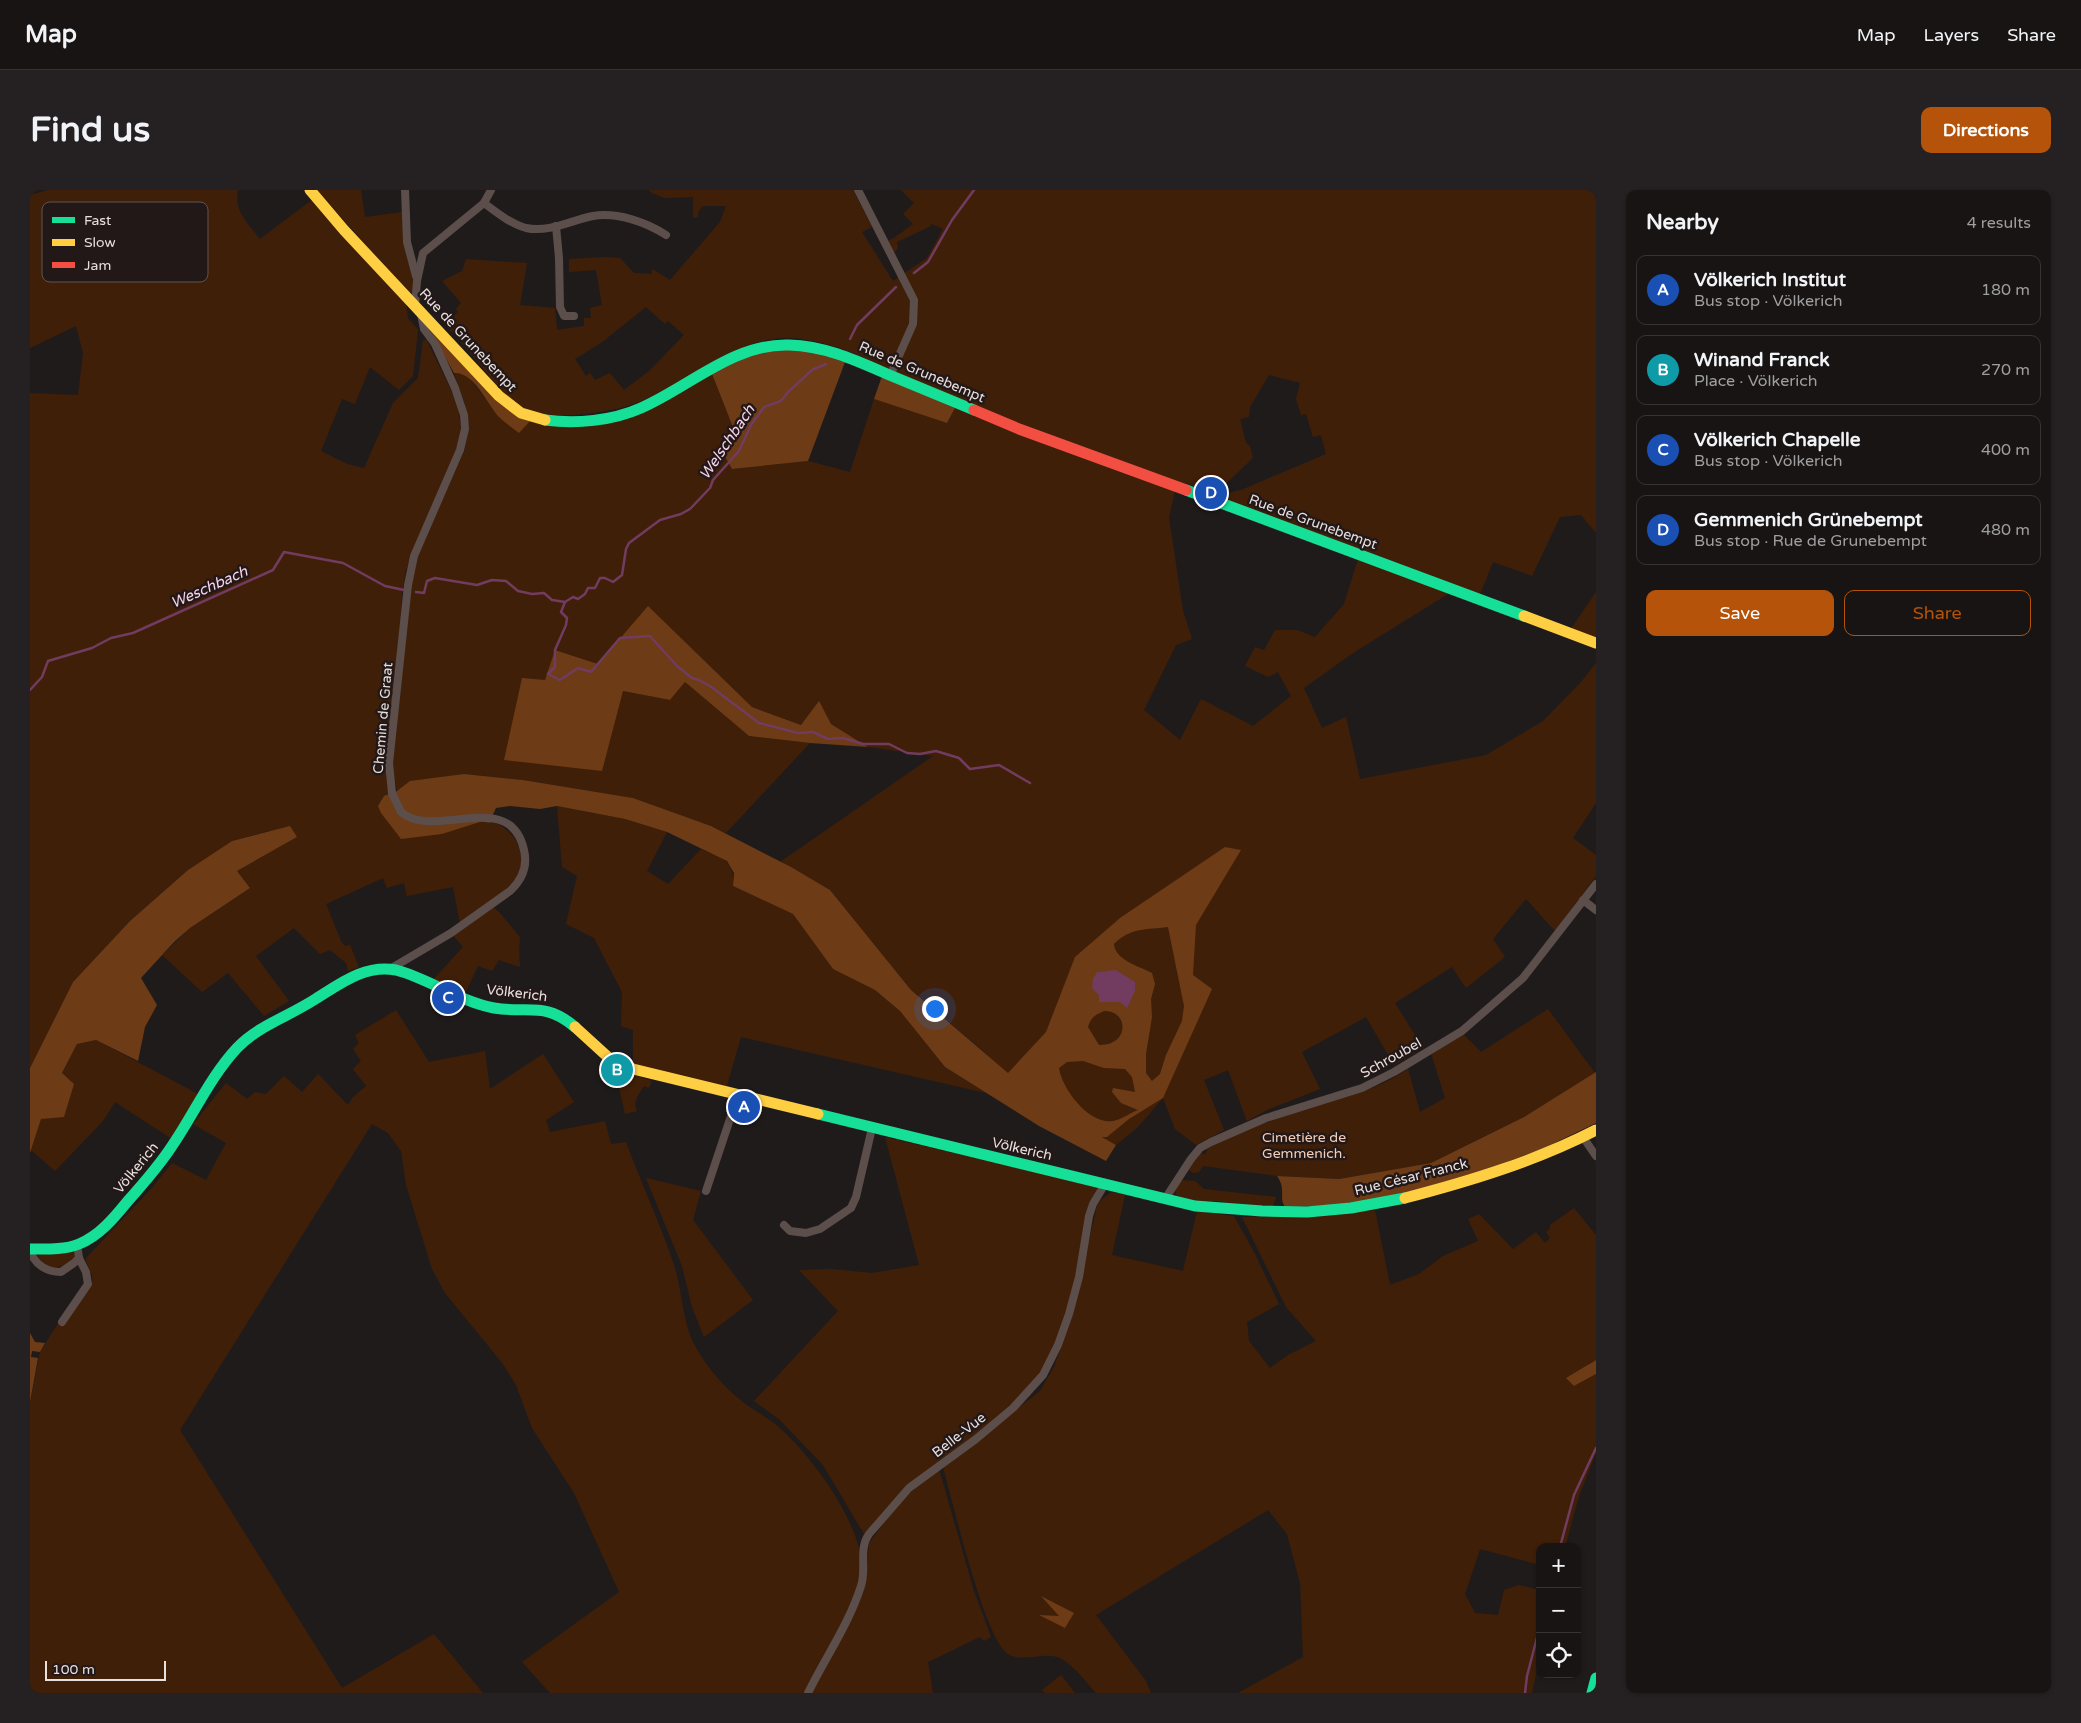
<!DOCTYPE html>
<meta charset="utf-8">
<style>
body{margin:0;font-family:"Varela Round",sans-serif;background:#252122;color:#f1f3f6}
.controls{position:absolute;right:15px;bottom:15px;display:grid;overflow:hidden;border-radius:10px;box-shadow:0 1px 4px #0004}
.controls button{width:45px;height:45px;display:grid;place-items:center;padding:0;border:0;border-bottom:1px solid #363334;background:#181414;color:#f1f3f6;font:25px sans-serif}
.scale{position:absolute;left:15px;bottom:12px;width:121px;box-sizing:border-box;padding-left:5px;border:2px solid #e8dfdf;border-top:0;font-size:14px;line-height:18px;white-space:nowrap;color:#e8dfdf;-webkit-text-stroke:4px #231818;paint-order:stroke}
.you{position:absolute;left:904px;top:818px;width:18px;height:18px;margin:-12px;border:4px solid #fff;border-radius:50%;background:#1a73e8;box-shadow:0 0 0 8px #1a73e833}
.badge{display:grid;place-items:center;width:32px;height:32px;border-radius:50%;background:#b45309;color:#fff;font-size:16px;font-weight:700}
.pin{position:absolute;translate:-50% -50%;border:2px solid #fff;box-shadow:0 1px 5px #0006}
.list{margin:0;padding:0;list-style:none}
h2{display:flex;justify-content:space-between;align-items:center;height:65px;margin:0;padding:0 20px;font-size:21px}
h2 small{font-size:16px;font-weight:400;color:#9f9ea0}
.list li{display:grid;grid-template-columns:32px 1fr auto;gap:15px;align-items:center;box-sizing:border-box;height:70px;margin:0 10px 10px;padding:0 10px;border:1px solid #363334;border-radius:10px}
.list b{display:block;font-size:19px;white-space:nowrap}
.list p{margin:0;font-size:16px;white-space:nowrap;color:#9f9ea0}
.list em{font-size:16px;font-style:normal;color:#9f9ea0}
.actions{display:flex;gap:10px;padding:15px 20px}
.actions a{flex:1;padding:11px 0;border:1px solid #b45309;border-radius:10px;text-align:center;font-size:18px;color:#b45309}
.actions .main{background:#b45309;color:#fff}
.icon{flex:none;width:28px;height:28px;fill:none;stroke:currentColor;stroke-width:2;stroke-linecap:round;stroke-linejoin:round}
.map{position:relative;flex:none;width:1566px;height:1503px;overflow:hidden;border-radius:10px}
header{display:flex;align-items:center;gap:30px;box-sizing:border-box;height:70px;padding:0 25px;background:#181414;border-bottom:1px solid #363334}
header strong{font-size:24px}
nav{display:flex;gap:28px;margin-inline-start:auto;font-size:18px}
.intro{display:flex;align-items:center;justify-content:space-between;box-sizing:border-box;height:120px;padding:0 30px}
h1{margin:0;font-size:35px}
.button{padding:12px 22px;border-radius:10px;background:#b45309;color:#fff;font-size:18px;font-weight:700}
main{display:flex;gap:30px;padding:0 30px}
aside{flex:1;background:#181414;border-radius:10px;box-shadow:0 1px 4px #0004}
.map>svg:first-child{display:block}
.green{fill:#401f08;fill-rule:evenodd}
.forest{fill:#6d3b15;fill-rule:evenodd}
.water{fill:#713c60}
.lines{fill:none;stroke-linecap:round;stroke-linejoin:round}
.stream{stroke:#713c60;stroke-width:2.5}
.street{stroke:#5c4e4b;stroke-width:8}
.fast{stroke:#16e098;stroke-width:11}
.slow{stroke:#ffcf43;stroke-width:11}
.jam{stroke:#f24e42;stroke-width:11}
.labels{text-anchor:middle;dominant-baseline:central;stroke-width:5;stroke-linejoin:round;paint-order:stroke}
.street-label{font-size:14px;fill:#e8dfdf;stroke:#231818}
.park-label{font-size:14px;fill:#f3cfb9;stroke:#231818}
.water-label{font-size:15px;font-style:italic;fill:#f8d4eb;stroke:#231818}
.key{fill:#231818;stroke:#5e5454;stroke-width:1}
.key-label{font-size:14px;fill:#e8dfdf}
</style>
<header>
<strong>Map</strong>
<nav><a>Map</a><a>Layers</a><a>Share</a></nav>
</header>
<div class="intro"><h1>Find us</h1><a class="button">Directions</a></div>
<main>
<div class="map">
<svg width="1566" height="1503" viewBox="0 0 1566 1503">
<rect width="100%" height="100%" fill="#201b1b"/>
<!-- green -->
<g class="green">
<path d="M 18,0 L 208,0 C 203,20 219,35 230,49 L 283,9 L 376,113 L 378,128 L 388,140 L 383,186 L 369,200 L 340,177 L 325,214 L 312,209 L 291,261 L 317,274 L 334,278 L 363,213 L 388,188 L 393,151 L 396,149 L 420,198 L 428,217 L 431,240 L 424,268 L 386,352 L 376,380 L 372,403 L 370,436 L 356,565 L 357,592 L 359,604 L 468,634 C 486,644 497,663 489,683 C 483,696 469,705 458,713 L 469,722 L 490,747 L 489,761 L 490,777 L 469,770 L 462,781 L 448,776 L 433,808 L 400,793 L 433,757 L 419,741 L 430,733 L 423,697 L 377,706 L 374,693 L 357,698 L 353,688 L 296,714 L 311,751 L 315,756 L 320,755 L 329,777 L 318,781 L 316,773 L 300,760 L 290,764 L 264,738 L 226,766 L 259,811 L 234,826 L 198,783 L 172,802 L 132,765 L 160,738 L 220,698 L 207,681 L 267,647 L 238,641 L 202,651 L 158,680 L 100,731 L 43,792 L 0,878 L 0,203 L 48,205 L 53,163 L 46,136 L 0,158 L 0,5 Z"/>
<polygon points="286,0 331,0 335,27 372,22 374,52 384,92 383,102 380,103"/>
<path d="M 619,0 L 823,0 L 842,37 L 832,42 L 863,91 L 897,68 L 913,39 L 902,34 L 899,37 L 867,52 L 868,58 L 864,63 L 857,51 L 864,48 L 883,34 L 873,24 L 884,13 L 871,0 L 1566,0 L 1566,343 L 1551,325 L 1530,327 L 1502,386 L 1463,372 L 1447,412 L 1418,404 L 1323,463 L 1274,498 L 1292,538 L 1316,527 L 1330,589 L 1456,565 L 1513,531 L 1551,492 L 1566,473 L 1566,613 L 1543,648 L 1566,665 L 1566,686 L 1525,741 L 1496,709 L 1463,749 L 1475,767 L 1436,798 L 1422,777 L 1365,813 L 1393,858 L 1364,875 L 1336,827 L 1272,862 L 1290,899 L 1237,920 L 1217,931 L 1198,880 L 1174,890 L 1194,940 L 1166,955 L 1145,939 L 1133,908 L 1108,937 L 1086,955 L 998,903 L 953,861 L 881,800 L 800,700 L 750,672 L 903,566 L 838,557 L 801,534 L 772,535 L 722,517 L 618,417 L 568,474 L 526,460 L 593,501 L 640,510 L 655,492 L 719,546 L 780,553 L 696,643 L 681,636 L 603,608 L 493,590 L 434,584 L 367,601 L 362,575 L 382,391 L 386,370 L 435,259 L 439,238 L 435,214 L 424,183 L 431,183 L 440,189 L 470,228 L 500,231 L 584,231 L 682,184 L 706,245 L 694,265 L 702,279 L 778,271 L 820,282 L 844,209 L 917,233 L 925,218 C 901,208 881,194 859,181 C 832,164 783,146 751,148 C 703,152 662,187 620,207 C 597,219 569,223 543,225 C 520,227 501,226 482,212 C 472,204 465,193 457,183 C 443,167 430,150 415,135 L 428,122 L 426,119 L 431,113 L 412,91 L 432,81 L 436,69 L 497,73 L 490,115 L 525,118 L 527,140 L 554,136 L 554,128 L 561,128 L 560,118 L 572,115 L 566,80 L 539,82 L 539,69 L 577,67 L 590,68 L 604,83 L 622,84 L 622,79 L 640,90 L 690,32 L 696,16 L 673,16 L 668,22 L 668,27 L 663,28 L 663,7 L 634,8 L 620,2 ZM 616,117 L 635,134 L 638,131 L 654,145 L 619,181 L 594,200 L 580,183 L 565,190 L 560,183 L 556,186 L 545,169 L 571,153 ZM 1239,185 L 1270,193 L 1266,209 L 1271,225 L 1276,224 L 1283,247 L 1291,245 L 1296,264 L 1211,300 L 1201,302 L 1186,316 L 1328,369 L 1314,414 L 1285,447 L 1267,440 L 1245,440 L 1234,460 L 1225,457 L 1215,476 L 1238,487 L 1248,482 L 1261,506 L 1223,536 L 1171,509 L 1150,550 L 1114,520 L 1146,455 L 1162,449 L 1153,421 L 1139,327 L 1145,301 L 1156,293 L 1185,304 L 1223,268 L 1220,256 L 1216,253 L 1210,229 L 1219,227 L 1220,217 Z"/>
<polygon points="1566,402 1566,459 1536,446"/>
<path d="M 527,616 L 595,629 L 637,642 L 617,681 L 638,694 L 671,659 C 692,669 705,669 703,696 L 763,724 L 803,779 L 845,800 L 870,821 L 915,877 L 956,903 L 711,847 L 696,899 L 603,875 L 603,840 L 591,836 L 592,802 L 564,748 L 536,734 L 547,686 L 532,677 Z"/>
<path d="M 1518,819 L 1565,883 L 1494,927 L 1401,973 L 1309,989 L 1247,986 L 1173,976 L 1169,982 L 1163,983 L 1159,980 L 1160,975 L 1171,962 L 1175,965 L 1178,958 C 1209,944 1239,930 1271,920 C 1308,908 1345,902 1378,879 L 1390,922 L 1415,908 L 1401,863 L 1434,845 L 1451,862 Z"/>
<path d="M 366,820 L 399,872 L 455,861 L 460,899 L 513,864 L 544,912 L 516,930 L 520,942 L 575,931 L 581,954 L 596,952 C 611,993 630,1033 644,1075 C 652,1100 652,1128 663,1152 C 673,1172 691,1194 708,1208 C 719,1218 733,1224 745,1234 C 778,1260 835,1337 831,1380 C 827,1415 791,1471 774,1503 L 520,1503 L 492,1472 L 589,1402 L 544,1303 L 502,1238 L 486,1195 L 473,1174 L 415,1103 L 402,1079 L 376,995 L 371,961 L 358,943 L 342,934 L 150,1240 L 312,1498 L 404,1444 L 453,1503 L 0,1503 L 0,1212 L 10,1162 L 30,1130 L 62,1094 C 65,1084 56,1077 56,1068 L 121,999 L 142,973 L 176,990 L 196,953 L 163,934 L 196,893 L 217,909 L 225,902 L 236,904 L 254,886 L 272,902 L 288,884 L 318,915 L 323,907 L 336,896 L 323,879 L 331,871 L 323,859 L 329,853 L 325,845 Z"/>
<polygon points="66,850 168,904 142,949 85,912 73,931 25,981 1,960 11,928 47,853"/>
<path d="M 591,881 L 622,891 L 619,898 L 614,896 C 609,904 602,912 607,921 L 595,924 L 586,884 Z"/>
<path d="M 855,947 L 1068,997 C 1056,1025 1053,1052 1047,1081 C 1042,1108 1031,1143 1019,1167 C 988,1226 926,1255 878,1297 C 862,1310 848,1328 834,1344 L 793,1275 L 749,1229 L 724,1211 L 808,1121 L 769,1080 L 801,1079 L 842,1083 L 889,1075 Z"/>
<polygon points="616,988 671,1001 663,1030 723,1110 674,1147 662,1117 652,1076"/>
<polygon points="1151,990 1165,991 1174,999 1246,1007 1243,1016 1228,1017 1186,1011 1170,1012 1146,1006 1145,997"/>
<path d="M 1082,1002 L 1095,1005 L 1082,1065 L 1153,1081 L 1167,1021 L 1204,1026 L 1225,1064 L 1249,1114 L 1217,1132 L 1219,1151 L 1240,1178 L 1258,1165 L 1286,1151 L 1256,1117 L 1212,1027 L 1303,1024 L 1345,1020 L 1360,1095 L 1389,1084 L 1413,1066 L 1448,1051 L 1438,1029 L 1449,1024 L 1483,1059 L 1506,1042 L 1515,1053 L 1520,1048 L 1516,1042 L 1520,1039 L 1520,1035 L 1544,1018 L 1566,1045 L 1566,1170 L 1560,1173 L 1544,1196 L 1566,1184 L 1566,1263 L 1549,1306 L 1535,1357 L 1510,1357 L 1510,1375 L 1450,1359 L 1435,1404 L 1445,1423 L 1468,1425 L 1474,1400 L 1489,1395 L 1510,1400 L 1510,1465 L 1502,1503 L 1208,1503 L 1273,1467 L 1270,1393 L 1257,1344 L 1238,1320 L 1066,1425 L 1116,1491 L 1121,1503 L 1066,1503 C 1056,1492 1044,1475 1030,1468 C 1014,1461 993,1473 978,1464 C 955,1450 922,1309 913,1277 L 1010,1201 L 1024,1177 L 1041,1129 L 1067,1016 L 1073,1008 Z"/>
<path d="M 43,1061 L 46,1068 C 32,1078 11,1086 7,1063 Z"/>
<polygon points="909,1279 944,1401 961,1447 954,1451 950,1447 898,1472 903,1503 782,1503 828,1415 836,1393 839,1353 865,1318 887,1296"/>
<polygon points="1031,1485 1045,1503 1015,1503 1012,1500"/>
</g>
<!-- forest -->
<g class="forest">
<path d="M 400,140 L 500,231 L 489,243 C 483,238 475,233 470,228 C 457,215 445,182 424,183 Z"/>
<polygon points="747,157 791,162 815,172 778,271 702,279 694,265 706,245 682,184 709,168"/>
<polygon points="852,186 925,218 917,233 844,209"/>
<polygon points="618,416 722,517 771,535 789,511 801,534 838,557 780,553 719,546 655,492 640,510 593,501 572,581 474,570 492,488 515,490 525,460 568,474"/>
<path d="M 434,584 L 493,590 L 603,608 L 681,636 L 761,677 L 800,700 L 881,800 L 978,883 L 1016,842 L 1045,767 L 1090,728 L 1195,657 L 1211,660 L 1166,735 L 1163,785 L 1182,799 L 1133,908 L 1099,929 L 1077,947 L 1072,947 L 1086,955 L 1076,971 L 1009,936 L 915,877 L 870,821 L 845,800 L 803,779 L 763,724 L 703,696 L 704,683 L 697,671 L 637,642 L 595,629 L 527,616 L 510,619 L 480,616 L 466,618 L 459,633 L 453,631 L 412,644 L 371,649 L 351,623 L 348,616 L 354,606 L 367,601 L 380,591 ZM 1138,737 L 1154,816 L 1152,831 L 1136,865 L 1130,884 L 1122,891 L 1116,883 L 1116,864 L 1122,827 L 1121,809 L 1125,794 L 1122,783 C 1109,776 1085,770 1084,754 C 1101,737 1116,740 1138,737 ZM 1074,821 C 1099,820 1100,856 1069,855 L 1058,837 C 1061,827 1065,825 1074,821 ZM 1053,871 L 1074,878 L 1095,879 L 1102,887 L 1105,902 L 1083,898 L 1082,902 L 1091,913 L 1108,920 C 1100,923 1091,930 1083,931 C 1059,935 1032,899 1029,878 L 1037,872 Z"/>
<polygon points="260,636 267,647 207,681 220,698 160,738 144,752 111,788 127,815 115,837 108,871 66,850 47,854 32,883 44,894 34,927 11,929 0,963 0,878 43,792 100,731 158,680 202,651"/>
<path d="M 1566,882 L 1566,933 L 1514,958 L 1464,977 L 1362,1007 L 1311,1015 L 1255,1017 C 1248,1007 1257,1000 1247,986 L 1309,989 L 1401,973 L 1494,927 Z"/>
<polygon points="0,1143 5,1152 15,1153 10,1162 2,1161 1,1167 8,1168 0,1212"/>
<polygon points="1566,1170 1566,1184 1544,1196 1536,1188"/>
<polygon points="1011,1406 1044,1423 1035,1438 1009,1425 1029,1426"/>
</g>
<!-- water -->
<polygon class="water" points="1086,780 1105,792 1105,801 1097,818 1090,812 1069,812 1069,805 1062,798 1063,789 1067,782"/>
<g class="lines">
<!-- stream -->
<g class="stream">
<polyline points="884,83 898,72 922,30 944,0"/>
<polyline points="820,149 827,135 866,97"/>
<polyline points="386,402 394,403 397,391 405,388 447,395 462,390 476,391 488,401 502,404 514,403 522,410 535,412 543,407 548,409 555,404 558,398 565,398 570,388 575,388 583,392 592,385 596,359 599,353 630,330 651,324 660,319 680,298 683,290 709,261 721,235 734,217 751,211 758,202 782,180 796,174"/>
<polyline points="535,412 531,422 537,428 536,435 525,460 525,477 518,484 530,490 548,478 561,482 590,448 620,446 647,476 662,488 669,490 680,496 729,533 768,543 783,542 798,549 813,548 833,554 859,554 877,563 890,564 906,561 929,568 940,579 969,575 1000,593"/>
<polyline points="0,500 12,487 18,471 62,458 81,448 103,443 243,380 254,362 313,373 355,396 374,400"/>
<polyline points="1530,1357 1544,1305 1566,1258"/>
<polyline points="1495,1503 1497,1486 1510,1436"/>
</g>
<!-- street -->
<g class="street">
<polyline points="375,0 377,52 386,86"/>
<polyline points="828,0 884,110 883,134 860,186"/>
<path d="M 454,13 C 466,22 481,34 496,38 C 519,43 542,30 563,26 C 587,22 616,32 636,45"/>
<polyline points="526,36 529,68 530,117 534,126 544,126"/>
<polyline points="385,116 387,91 393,63 454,13 461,0"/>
<polyline points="1553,710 1566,720"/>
<path d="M 360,779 L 421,743 L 480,701 C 492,690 498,677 494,660 C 480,597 404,651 371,622 L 362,603 L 359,573 L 378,395 L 384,366 L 430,260 L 435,239 L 434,225 L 425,198 L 405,154 L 394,139 L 391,124"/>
<polyline points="1553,947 1566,966"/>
<polyline points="676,1001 708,905"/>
<polyline points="1135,1009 1161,969 1170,958 1181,952 1236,928 1332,898 1364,882 1432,841 1493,788 1566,694"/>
<polyline points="754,1035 760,1041 776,1043 790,1039 821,1018 826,1007 842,938"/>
<path d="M 0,1061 C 5,1075 17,1082 31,1082 L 44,1073 L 49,1068 L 47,1054"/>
<polyline points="32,1132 58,1094 56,1082 49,1068"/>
<path d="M 778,1503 C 795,1468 819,1434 831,1396 C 837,1379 828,1359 839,1344 L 879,1298 L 946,1249 L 983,1218 L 1013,1185 L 1028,1155 L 1039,1124 L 1049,1087 L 1059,1026 L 1063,1014 L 1075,994"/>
</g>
<!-- fast -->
<g class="fast">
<path d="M 515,230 C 546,234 582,231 611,218 C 659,197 704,153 759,155 C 795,156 825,170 857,184 C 886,196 915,208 944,220"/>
<polyline points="1156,300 1494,426"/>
<polyline points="788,924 1165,1016 1232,1021 1277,1022 1321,1018 1375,1008"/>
<path d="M 0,1059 C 16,1059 34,1060 49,1054 C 69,1046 84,1028 97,1012 C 113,994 129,976 142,956 C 164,924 180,887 207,858 C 229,835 260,826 287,808 C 311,793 336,774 366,780 C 400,789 430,812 464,818 C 498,824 515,811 545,837"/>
<polyline points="1562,1503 1566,1488"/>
</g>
<!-- slow -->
<g class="slow">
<polyline points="280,0 314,40 469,206 491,223 515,230"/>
<polyline points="1494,426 1566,453"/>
<polyline points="545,837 579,868 603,879 788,924"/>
<path d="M 1375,1008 C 1440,991 1506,971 1566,940"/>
</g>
<!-- jam -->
<polyline class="jam" points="944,220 989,239 1156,300"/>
</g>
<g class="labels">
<!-- street labels -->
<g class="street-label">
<text transform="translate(438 150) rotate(47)">Rue de Grunebempt</text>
<text transform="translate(892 182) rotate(23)">Rue de Grunebempt</text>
<text transform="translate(1283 332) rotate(20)">Rue de Grunebempt</text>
<text transform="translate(353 528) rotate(-85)">Chemin de Graat</text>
<text transform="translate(487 803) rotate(7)">Völkerich</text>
<text transform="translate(1361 868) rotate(-29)">Schroubel</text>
<text transform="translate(992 959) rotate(13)">Völkerich</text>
<text transform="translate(106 978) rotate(-51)">Völkerich</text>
<text transform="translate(1381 987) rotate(-14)">Rue César Franck</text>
<text transform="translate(929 1245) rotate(-38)">Belle-Vue</text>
</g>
<!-- park labels -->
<g class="park-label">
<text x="1274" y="947">Cimetière de<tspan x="1274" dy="16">Gemmenich.</tspan></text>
</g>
<!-- water labels -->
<g class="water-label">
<text transform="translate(697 252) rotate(-56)">Welschbach</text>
<text transform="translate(179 397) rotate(-24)">Weschbach</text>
</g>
</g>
<!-- legend -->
<rect x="12" y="12" width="166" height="80" rx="8" class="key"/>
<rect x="22" y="27" width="23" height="6" fill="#16e098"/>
<rect x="22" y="49" width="23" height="7" fill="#ffcf43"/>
<rect x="22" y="72" width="23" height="6" fill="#f24e42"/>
<g class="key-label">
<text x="54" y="35">Fast</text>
<text x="54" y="57">Slow</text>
<text x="54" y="80">Jam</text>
</g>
</svg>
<div class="controls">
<button>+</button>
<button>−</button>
<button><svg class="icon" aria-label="locate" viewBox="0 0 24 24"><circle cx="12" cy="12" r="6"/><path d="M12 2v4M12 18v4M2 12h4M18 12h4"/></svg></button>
</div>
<div class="scale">100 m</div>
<div class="you"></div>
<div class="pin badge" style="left:714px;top:917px;background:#1a4fb4">A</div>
<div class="pin badge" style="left:587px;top:880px;background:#0f9aa8">B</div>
<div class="pin badge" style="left:418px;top:808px;background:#1a4fb4">C</div>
<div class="pin badge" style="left:1181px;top:303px;background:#1a4fb4">D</div>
</div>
<aside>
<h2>Nearby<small>4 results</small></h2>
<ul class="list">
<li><span class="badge" style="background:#1a4fb4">A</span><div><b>Völkerich Institut</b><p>Bus stop · Völkerich</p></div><em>180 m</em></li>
<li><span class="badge" style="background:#0f9aa8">B</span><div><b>Winand Franck</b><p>Place · Völkerich</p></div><em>270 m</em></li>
<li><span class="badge" style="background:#1a4fb4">C</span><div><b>Völkerich Chapelle</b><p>Bus stop · Völkerich</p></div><em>400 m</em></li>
<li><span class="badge" style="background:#1a4fb4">D</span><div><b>Gemmenich Grünebempt</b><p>Bus stop · Rue de Grunebempt</p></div><em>480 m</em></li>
</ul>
<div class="actions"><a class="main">Save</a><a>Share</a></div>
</aside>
</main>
